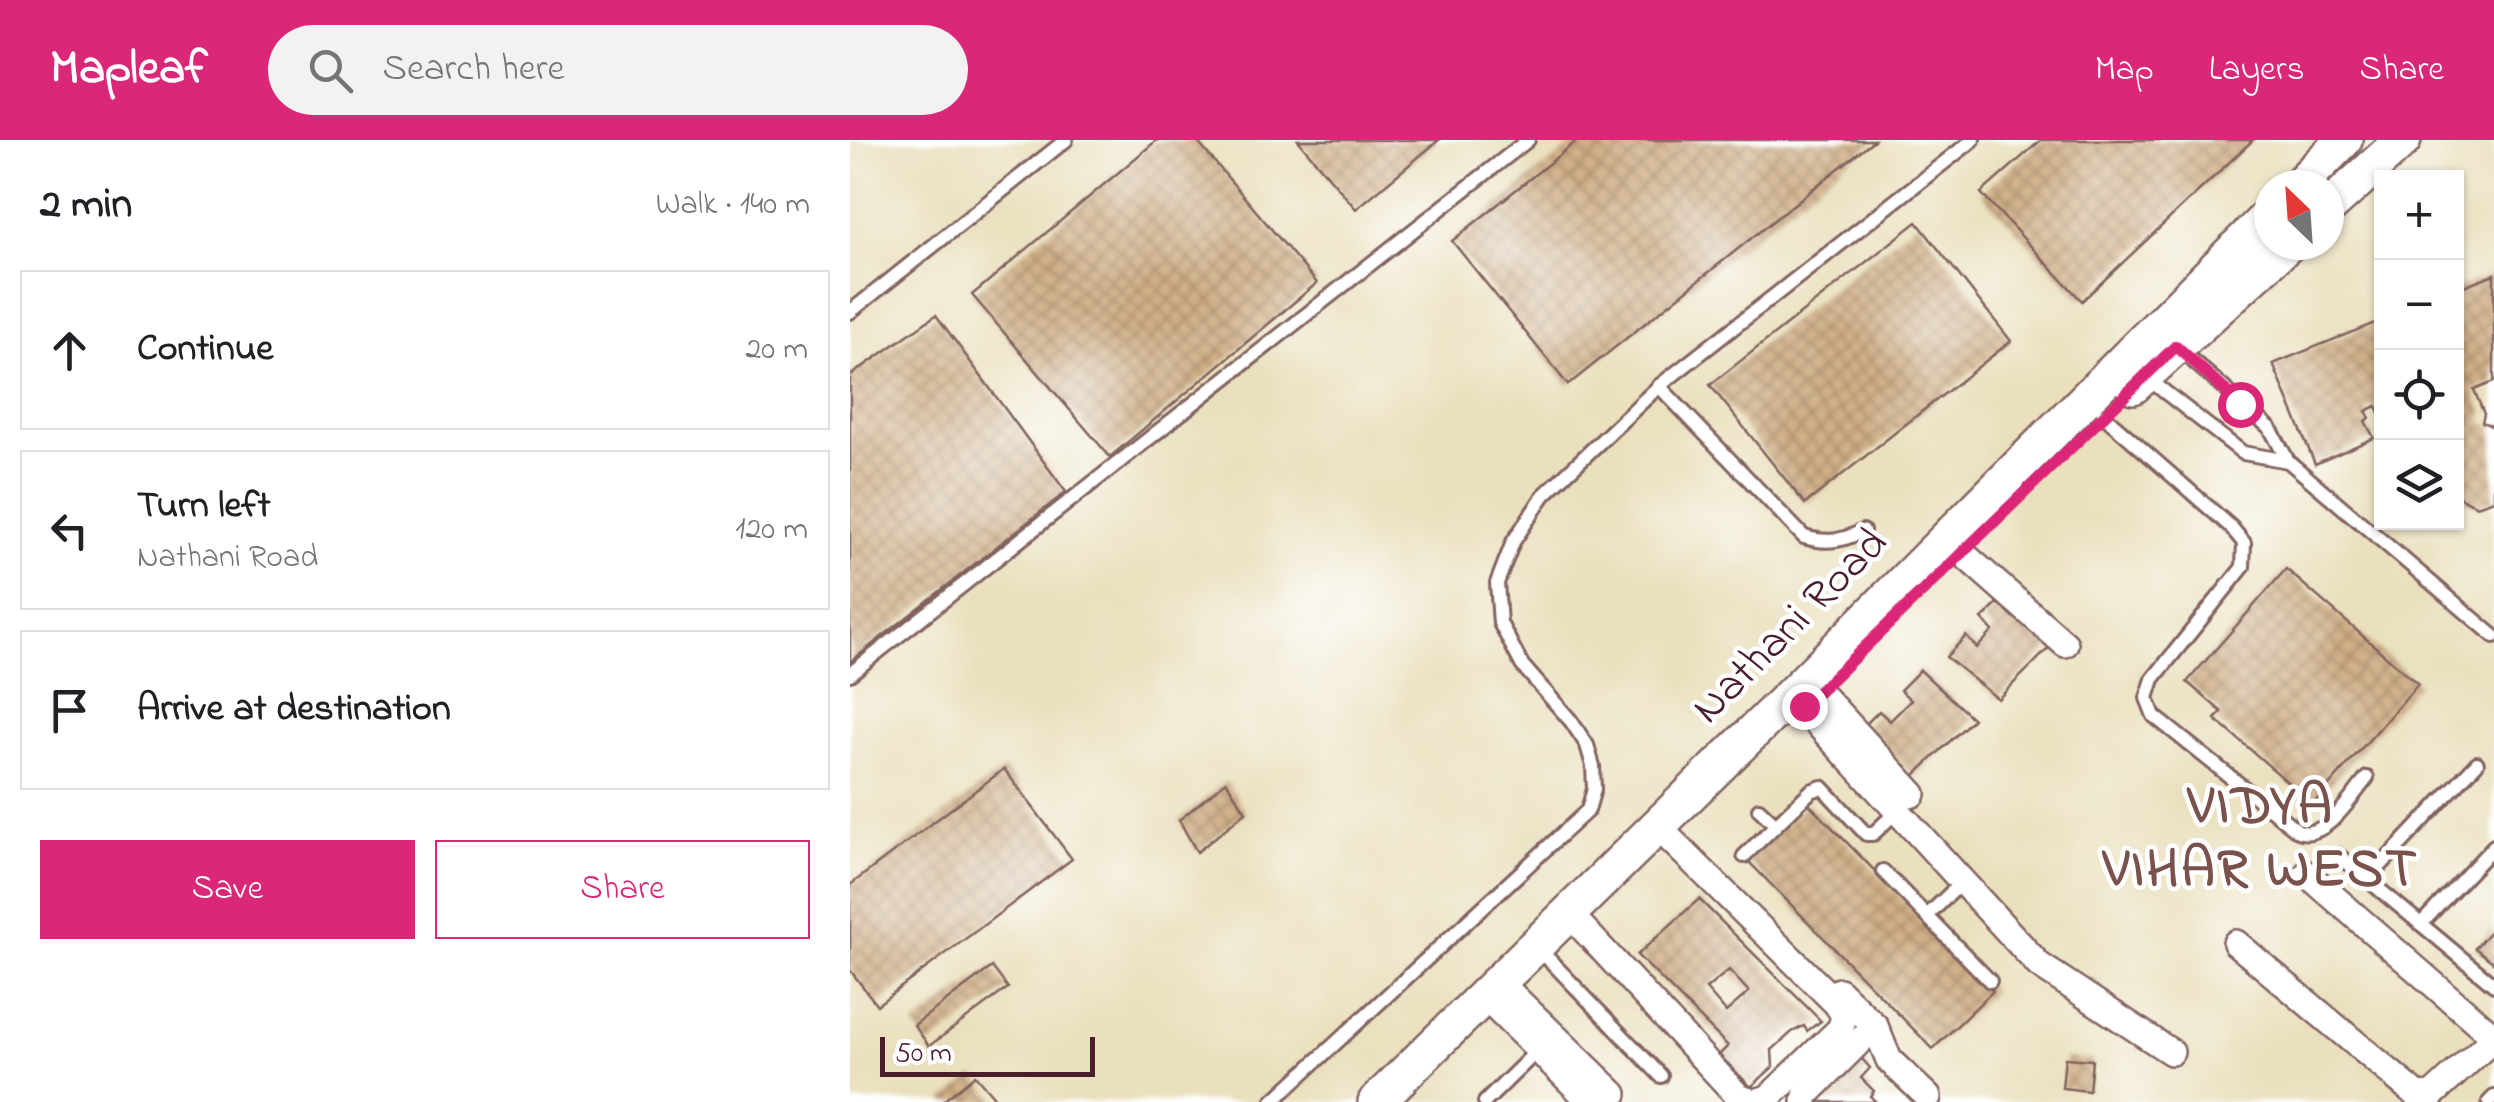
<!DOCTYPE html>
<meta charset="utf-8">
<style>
body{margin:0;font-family:"Indie Flower",sans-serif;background:#f2f2f2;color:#202124}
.controls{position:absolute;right:30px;top:30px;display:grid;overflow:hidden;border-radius:0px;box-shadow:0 2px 8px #0004}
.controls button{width:90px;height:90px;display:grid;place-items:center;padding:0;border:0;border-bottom:2px solid #e0e0e0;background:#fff;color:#202124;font:50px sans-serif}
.compass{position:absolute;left:1404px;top:30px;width:90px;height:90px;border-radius:50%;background:#fff;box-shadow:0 2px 8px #0004;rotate:335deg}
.scale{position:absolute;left:30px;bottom:25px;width:215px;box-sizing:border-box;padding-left:10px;border:5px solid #4a1f2b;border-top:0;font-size:28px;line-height:35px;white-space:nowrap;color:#4a1f2b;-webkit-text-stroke:8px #fff;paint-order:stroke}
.stop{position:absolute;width:30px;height:30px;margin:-22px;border:8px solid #db2777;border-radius:50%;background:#fff}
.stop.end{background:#db2777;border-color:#fff;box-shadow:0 2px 10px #0008}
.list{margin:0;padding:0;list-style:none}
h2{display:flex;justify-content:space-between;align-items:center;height:130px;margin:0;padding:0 40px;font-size:42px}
h2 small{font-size:32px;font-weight:400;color:#757577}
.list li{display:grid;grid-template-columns:65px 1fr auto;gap:30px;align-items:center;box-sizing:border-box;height:160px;margin:0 20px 20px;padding:0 20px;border:2px solid #e0e0e0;border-radius:0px}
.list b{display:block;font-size:38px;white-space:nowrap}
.list p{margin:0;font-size:32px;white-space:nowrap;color:#757577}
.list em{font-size:32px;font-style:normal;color:#757577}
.actions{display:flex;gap:20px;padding:30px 40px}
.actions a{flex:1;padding:22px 0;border:2px solid #db2777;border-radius:0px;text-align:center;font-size:35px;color:#db2777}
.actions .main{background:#db2777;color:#fff}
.icon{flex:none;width:55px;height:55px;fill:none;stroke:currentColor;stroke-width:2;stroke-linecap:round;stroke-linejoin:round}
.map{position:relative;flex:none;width:1644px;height:962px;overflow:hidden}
header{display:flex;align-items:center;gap:60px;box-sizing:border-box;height:140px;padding:0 50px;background:#db2777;color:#fff}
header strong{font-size:48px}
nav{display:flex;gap:55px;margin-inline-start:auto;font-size:35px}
.search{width:700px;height:90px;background:#f2f2f2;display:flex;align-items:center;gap:25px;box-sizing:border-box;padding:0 35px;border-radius:55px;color:#757577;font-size:38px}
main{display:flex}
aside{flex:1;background:#fff}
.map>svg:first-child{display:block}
.building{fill:url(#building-cross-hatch);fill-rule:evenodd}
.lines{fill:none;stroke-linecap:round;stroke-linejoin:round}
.lane-casing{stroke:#82635e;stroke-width:18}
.street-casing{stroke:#82635e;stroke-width:30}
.secondary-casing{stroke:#82635e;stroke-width:40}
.lane{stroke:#fff;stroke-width:12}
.street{stroke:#fff;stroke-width:25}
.secondary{stroke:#fff;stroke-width:35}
.route{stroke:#db2777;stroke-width:12}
.labels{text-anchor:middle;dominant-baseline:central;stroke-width:9;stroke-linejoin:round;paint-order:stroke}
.street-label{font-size:45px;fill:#4a1f2b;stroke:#fff}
.district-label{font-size:55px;font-weight:bold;letter-spacing:2.5px;fill:#79524c;stroke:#fff}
</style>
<header>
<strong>Mapleaf</strong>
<div class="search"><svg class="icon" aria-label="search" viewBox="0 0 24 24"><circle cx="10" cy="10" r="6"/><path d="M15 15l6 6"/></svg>Search here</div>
<nav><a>Map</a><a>Layers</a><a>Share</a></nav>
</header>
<main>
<aside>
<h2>2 min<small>Walk · 140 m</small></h2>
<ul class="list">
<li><svg class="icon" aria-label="ahead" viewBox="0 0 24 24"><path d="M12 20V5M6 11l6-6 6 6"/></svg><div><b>Continue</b></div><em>20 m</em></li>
<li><svg class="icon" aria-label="left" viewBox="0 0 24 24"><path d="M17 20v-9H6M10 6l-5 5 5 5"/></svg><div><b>Turn left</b><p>Nathani Road</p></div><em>120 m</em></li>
<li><svg class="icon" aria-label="arrive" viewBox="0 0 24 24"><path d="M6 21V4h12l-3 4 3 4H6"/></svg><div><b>Arrive at destination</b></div></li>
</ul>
<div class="actions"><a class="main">Save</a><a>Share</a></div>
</aside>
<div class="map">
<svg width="1644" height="962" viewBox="0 0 1644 962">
<defs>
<pattern id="building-cross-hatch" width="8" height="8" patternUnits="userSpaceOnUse" patternTransform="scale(2.5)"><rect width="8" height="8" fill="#d0b088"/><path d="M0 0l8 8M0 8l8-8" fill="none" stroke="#ab8f6f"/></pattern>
</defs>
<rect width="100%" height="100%" fill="#fff"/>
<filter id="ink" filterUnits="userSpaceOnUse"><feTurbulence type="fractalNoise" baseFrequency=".01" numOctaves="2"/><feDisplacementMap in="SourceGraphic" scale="20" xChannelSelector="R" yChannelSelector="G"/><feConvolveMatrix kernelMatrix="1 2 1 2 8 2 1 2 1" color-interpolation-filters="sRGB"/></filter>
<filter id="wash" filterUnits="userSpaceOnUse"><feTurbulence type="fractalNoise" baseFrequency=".0048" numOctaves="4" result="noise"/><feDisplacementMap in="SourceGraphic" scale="40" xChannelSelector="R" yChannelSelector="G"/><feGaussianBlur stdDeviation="2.25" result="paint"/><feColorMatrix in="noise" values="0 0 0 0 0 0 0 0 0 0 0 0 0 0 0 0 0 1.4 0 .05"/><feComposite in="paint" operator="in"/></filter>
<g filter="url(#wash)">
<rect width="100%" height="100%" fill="#eae0be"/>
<g id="blocks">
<!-- building -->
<g class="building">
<polygon points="307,0 346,0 467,143 260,317 122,155"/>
<polygon points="448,0 589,0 506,69"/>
<polygon points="728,0 1024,0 718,245 602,101"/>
<polygon points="1191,0 1403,0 1232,161 1131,53"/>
<polygon points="1067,82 1161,201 955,364 860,245"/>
<polygon points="1644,134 1644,242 1624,250 1634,274 1632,282 1644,287 1644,360 1627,366 1606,356 1606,149"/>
<polygon points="86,175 216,352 0,522 0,236"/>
<polygon points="1532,180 1532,277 1527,266 1516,271 1520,278 1515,281 1524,298 1465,324 1423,224"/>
<polygon points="1436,429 1568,544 1463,664 1365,579 1372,572 1337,542"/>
<polygon points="1149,462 1201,506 1148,559 1096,517 1116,496 1127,508 1143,491 1132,479"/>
<polygon points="1070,530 1123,579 1064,636 1013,587 1029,571 1040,581 1061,560 1050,550"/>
<polygon points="154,629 222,719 27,865 0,830 0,745"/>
<polygon points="376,641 396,672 347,712 329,680"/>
<polygon points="958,663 1143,851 1083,909 898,721"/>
<path d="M 849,759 L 971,881 L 957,891 L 954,886 L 942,892 L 922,910 L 923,927 L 901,947 L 869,915 L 878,906 L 787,815 ZM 879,830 L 899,852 L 876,872 L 856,849 Z"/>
<polygon points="1644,787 1644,823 1625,808"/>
<polygon points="142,827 158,848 79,906 64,885"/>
<polygon points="1007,913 1020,928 1011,938 1024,951 1020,956 1026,962 964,962"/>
<polygon points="1215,918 1242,920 1239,951 1212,948"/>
<polygon points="125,935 148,962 92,962"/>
</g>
</g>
</g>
<g filter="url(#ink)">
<use href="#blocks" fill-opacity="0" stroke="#82635e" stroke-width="2.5"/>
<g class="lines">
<!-- lane casing -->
<g class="lane-casing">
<g id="lane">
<polyline points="0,172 216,0"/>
<polyline points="1329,209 1420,288 1438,321 1644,496"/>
<polyline points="1297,238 1393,313 1438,321"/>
<path d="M 809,246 L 954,397 C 978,404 991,401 1013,391"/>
<path d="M 1253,275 L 1381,387 L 1394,403 L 1393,427 L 1303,539 L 1297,558 L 1304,576 L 1448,691 C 1476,701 1501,657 1517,638"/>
<polyline points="0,534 678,0"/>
<polyline points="909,669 926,685"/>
<polyline points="1488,715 1644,845"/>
<polyline points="894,716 961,651 972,647 1016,694 1023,694 1048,670"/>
<polyline points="1033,731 1140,841"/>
<polyline points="1517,740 1627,623"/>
<polyline points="1077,776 1113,741"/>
<polyline points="1571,784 1644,706"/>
<polyline points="688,808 811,936"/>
<polyline points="422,962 738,670 744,649 743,626 737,605 721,581 672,525 650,483 647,443 663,402 694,355 809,246 1123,0"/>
<polyline points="635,962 689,909"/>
<polyline points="1639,962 1644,957"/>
</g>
</g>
<!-- street casing -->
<g class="street-casing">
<g id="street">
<polyline points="1111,412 1215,504"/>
<polyline points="957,539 1063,654"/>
<polyline points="941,555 1189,825 1321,912"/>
<polyline points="817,696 986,863 994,875 991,888 918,958 905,962"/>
<polyline points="1457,734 1644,897"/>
<polyline points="728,783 889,957 903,962"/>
<polyline points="1386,803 1568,956 1582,955 1644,898"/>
<polyline points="649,842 764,954"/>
<polyline points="989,851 1025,886 1039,920 1078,957"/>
<polyline points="635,857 741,962"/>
<polyline points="955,962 956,955 1025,886"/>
</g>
</g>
<!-- secondary casing -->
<g class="secondary-casing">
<g id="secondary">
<polyline points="1449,45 1494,0"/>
<polyline points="1479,67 1553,0"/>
<polyline points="1283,246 1437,105"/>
<polyline points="526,962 941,555 1419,75"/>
</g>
</g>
<!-- lane -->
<use href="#lane" class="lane"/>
<!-- street -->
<use href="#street" class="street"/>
<!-- secondary -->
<use href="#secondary" class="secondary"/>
</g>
</g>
<g class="lines" filter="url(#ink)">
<!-- route -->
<polyline class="route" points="954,566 1326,206 1390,264"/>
</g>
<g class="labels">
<!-- street labels -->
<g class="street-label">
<text transform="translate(941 487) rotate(-45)">Nathani Road</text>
</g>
<!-- district labels -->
<g class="district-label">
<text x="1411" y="669">VIDYA<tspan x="1411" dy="63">VIHAR WEST</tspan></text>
</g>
</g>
</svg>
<div class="controls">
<button>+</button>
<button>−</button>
<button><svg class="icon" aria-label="locate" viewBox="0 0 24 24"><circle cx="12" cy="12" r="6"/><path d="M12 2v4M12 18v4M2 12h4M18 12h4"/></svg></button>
<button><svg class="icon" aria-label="layers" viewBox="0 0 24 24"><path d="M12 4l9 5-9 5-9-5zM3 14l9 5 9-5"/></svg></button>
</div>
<svg class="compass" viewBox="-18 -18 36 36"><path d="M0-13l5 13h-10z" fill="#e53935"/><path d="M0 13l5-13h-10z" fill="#757577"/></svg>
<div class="scale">50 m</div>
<div class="stop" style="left:1390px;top:264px"></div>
<div class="stop end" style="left:954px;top:566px"></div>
</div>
</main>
